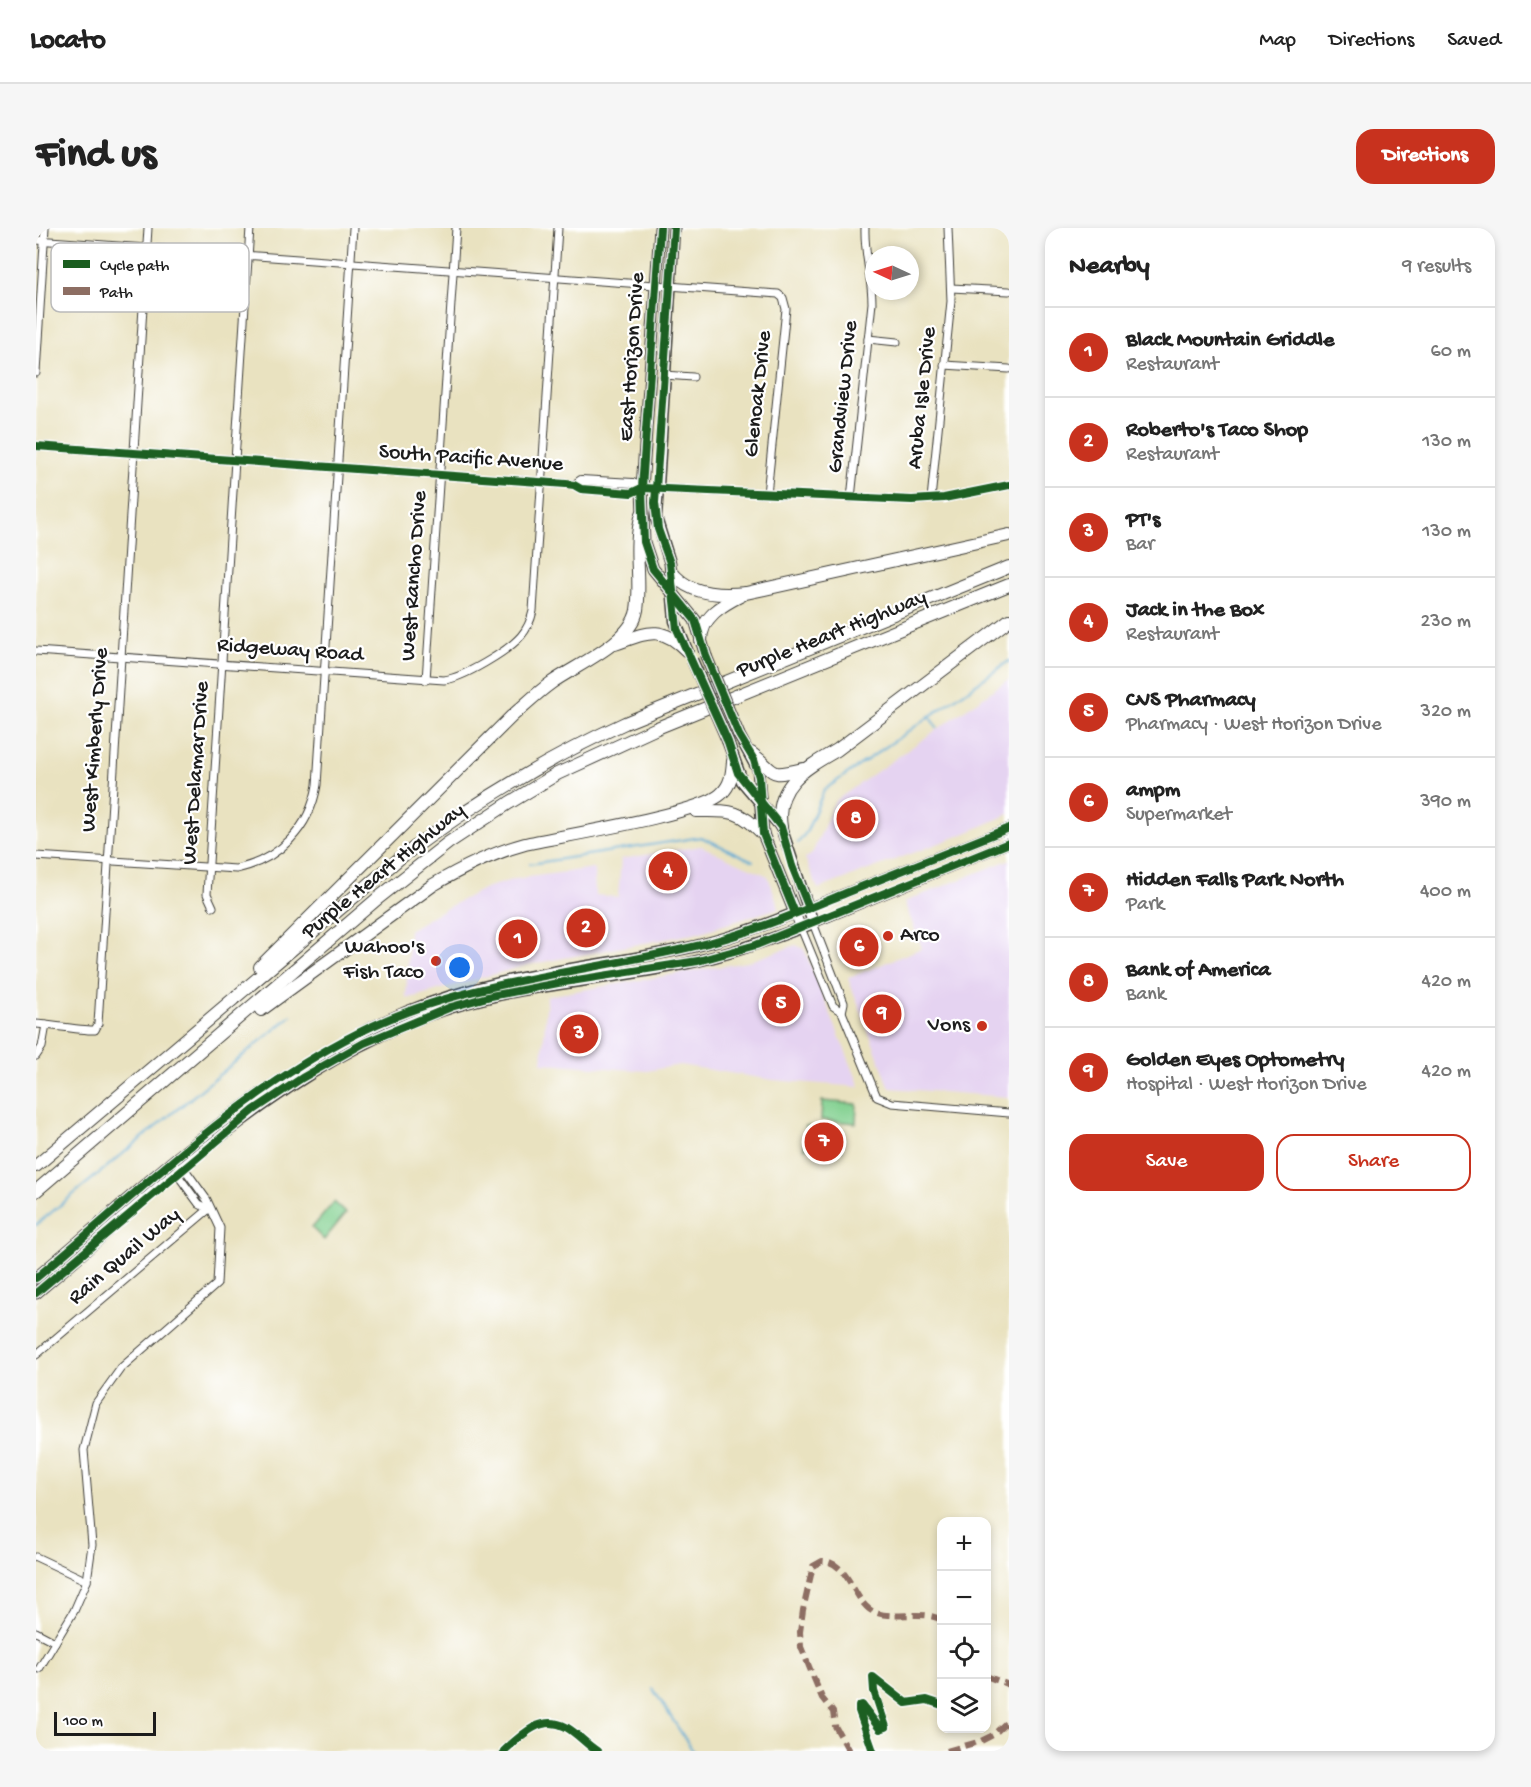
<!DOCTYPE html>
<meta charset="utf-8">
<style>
body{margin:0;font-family:"Gochi Hand",sans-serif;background:#f6f6f6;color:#222}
.controls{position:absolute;right:18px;bottom:18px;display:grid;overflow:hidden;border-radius:12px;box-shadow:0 3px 9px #0003}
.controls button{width:54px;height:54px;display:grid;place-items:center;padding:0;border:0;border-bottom:2px solid #e0e0e0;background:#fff;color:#222;font:30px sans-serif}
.compass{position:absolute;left:829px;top:18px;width:54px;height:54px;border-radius:50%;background:#fff;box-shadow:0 3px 9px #0003;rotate:274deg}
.scale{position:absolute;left:18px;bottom:15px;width:102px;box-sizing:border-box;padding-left:6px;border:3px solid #1c1c1c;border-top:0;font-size:16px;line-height:21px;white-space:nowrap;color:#1c1c1c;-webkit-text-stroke:4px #fff;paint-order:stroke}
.you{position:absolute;left:424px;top:740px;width:21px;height:21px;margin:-15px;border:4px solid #fff;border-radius:50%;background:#1a73e8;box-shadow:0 0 0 9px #1a73e833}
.badge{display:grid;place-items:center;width:39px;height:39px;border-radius:50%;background:#c8321e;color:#fff;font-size:20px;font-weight:700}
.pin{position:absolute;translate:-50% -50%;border:3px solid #fff;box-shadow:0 2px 6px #0006}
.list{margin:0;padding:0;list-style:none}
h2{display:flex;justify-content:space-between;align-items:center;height:78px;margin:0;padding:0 24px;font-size:26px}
h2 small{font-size:20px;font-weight:400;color:#767676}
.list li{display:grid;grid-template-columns:39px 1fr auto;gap:18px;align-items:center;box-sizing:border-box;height:90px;padding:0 24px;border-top:2px solid #e0e0e0}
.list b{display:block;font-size:22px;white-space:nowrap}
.list p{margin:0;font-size:20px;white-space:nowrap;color:#767676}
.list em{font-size:20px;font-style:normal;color:#767676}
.actions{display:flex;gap:12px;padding:18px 24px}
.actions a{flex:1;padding:14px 0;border:2px solid #c8321e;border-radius:18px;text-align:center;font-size:21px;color:#c8321e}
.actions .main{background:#c8321e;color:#fff}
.icon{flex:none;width:33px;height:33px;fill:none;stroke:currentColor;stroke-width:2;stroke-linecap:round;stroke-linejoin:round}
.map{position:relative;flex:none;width:973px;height:1523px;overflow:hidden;border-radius:18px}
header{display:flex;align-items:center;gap:36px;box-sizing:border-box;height:84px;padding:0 30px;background:#fff;border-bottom:2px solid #e0e0e0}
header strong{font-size:28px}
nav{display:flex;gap:33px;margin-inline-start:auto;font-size:21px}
.intro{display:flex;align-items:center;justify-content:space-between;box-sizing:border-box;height:144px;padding:0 36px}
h1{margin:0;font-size:42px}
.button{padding:15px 27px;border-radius:18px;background:#c8321e;color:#fff;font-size:21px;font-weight:700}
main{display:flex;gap:36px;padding:0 36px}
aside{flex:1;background:#fff;border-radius:18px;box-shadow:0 3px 9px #0003}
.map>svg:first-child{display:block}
.built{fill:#e5d3f1}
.green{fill:#82d090;stroke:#4f7656;stroke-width:1.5}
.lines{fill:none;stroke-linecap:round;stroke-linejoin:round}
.stream{stroke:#5aa9d4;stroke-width:2}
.minor-casing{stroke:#3b3a35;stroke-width:9}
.tertiary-casing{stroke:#3b3a35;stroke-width:10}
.secondary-casing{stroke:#3b3a35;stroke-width:11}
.primary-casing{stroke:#3b3a35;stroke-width:13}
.motorway-casing{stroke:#3b3a35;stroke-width:14}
.minor{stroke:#fff;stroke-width:7}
.tertiary{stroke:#fff;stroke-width:8}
.secondary{stroke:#fff;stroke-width:9}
.primary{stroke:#fff;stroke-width:10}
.motorway{stroke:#fff;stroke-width:12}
.primary-bridge-casing{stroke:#3b3a35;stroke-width:13;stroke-linecap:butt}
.primary-bridge{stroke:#fff;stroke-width:10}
.quiet{stroke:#8d6e63;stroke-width:6;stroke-dasharray:12 6;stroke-linecap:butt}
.cycleway-casing{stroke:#fff;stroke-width:11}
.cycleway{stroke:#1b5e20;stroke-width:8}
.poi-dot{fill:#c8321e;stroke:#fff;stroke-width:2}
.labels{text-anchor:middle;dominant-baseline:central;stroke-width:4.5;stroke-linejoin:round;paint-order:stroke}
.street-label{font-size:22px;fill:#1c1c1c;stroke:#fff}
.poi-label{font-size:22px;fill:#1c1c1c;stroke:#fff;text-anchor:end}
.key{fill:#fff;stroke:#bbb;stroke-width:1.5}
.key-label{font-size:16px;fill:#1c1c1c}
</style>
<header>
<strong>Locato</strong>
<nav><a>Map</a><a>Directions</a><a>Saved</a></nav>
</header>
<div class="intro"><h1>Find us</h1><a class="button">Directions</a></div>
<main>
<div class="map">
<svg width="973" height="1523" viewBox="0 0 973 1523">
<rect width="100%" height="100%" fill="#fff"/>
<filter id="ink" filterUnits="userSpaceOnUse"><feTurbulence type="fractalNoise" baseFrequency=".0167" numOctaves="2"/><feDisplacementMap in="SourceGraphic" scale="12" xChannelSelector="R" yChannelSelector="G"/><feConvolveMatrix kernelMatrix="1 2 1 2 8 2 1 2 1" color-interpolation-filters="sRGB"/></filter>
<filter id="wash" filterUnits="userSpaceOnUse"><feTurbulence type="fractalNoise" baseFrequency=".008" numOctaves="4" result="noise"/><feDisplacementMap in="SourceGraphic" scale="24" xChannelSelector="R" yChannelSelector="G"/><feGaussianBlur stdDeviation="1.35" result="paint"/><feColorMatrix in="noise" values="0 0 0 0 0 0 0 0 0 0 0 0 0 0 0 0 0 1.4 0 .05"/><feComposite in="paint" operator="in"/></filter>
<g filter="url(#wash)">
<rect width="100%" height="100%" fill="#e9e2c0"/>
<!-- built -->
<g class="built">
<polygon points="973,451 973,586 930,605 782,661 769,630 776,626 799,573"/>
<polygon points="665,618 732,648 743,680 662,705 491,737 370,771 373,702 401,685 449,660 479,651 558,640 559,667 582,669 585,631"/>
<polygon points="973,632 973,869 854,860 812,750 886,720 868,674"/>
<polygon points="760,717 768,721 824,859 737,852 644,837 611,843 506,835 511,768 711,734"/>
</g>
<!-- green -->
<g class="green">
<polygon points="786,873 821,876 820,895 785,892"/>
<polygon points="770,898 792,900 792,906 807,907 806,922 768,920"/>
<polygon points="298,974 310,985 288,1012 276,1000"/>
</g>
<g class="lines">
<!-- stream -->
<g class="stream">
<polyline points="893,488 901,500"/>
<polyline points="762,615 771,603 788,562 973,433"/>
<polyline points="494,636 665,609 717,633"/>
<polyline points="0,997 255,788"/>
<polyline points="617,1461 657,1523"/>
</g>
</g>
</g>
<g filter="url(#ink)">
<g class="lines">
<!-- minor casing -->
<g class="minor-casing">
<g id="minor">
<polyline points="0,12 742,66 747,70 750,81 731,266"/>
<polyline points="915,60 973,63"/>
<polyline points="832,111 861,114"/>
<polyline points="908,137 973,141"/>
<polyline points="0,145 9,0"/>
<polyline points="628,147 657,149"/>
<path d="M 815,270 L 836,75 C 836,49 828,26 829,0"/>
<polyline points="895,271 915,73 912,0"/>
<path d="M 0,423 L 408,452 C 427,450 472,423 485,408 C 491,401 495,392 497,383 L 522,0"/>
<polyline points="390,452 420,0"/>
<path d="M 0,628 L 200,641 C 243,632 274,600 281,557 L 317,0"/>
<polyline points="177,679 171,666 214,0"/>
<polyline points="777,695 808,775 806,784"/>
<polyline points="765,700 797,778 806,784 841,869 856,875 973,885"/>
<path d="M 0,796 C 13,797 51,803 59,802 L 62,796 L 112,0"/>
<polyline points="0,828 6,819 10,797"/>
<polyline points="141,946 163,976 173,981"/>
<polyline points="0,1127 173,981"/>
<polyline points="0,1329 51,1353"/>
<polyline points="0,1404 19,1414"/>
<polyline points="3,1441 38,1383 51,1353 56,1317 48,1222 60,1175 85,1140 181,1056 184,1000 171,972 148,940"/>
</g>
</g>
<!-- tertiary casing -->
<g class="tertiary-casing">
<g id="tertiary">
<polyline points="0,218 530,256 538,257 545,261 595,265 606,260 876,272 908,270 973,257"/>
<polyline points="538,257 545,252 597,255 606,260"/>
</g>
</g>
<!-- secondary casing -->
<g class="secondary-casing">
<g id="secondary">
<polyline points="777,695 973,615"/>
<polyline points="765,700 759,685 973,600"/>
</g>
</g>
<!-- primary casing -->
<g class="primary-casing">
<g id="primary">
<polyline points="624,0 606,260 608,314 617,341 659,392 670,428"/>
<polyline points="638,0 620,290 634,335 639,393 650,420"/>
<path d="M 0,1050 C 128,943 249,821 412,769 C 493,743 578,737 660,718 C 695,710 727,698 759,685 L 727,606 L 722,542 L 703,507"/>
<path d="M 0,1065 C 128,957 252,831 416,779 C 496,754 580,752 661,733 C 701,724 739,710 777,695 L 745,599 L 706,553 L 692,514"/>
</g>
</g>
<!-- motorway casing -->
<g class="motorway-casing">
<g id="motorway">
<path d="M 635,343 C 651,366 683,368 710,365 L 973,307"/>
<path d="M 665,413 C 665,389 686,377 706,367"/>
<path d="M 579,416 C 611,405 624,396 651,423"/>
<path d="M 715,525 C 743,545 729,550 767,541"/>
<path d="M 660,583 C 693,583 702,580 727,606"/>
<path d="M 745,599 C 738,557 770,540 801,522 L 973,392"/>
<path d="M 224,739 L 476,488 C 489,477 501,465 515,455 C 540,437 595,415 601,382 C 606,349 596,320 606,286"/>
<path d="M 225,782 L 397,657 C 426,640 456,625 489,616 C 525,608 664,586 685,566 C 695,557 696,546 697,533"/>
<path d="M 0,938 L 364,630 C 435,577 508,532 589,495 L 973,339"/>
<polyline points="0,963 341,671 412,615 473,575 521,546 621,500 973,357"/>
</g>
</g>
<!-- minor -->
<use href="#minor" class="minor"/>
<!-- tertiary -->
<use href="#tertiary" class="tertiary"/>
<!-- secondary -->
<use href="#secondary" class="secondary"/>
<!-- primary -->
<use href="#primary" class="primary"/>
<!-- motorway -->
<use href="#motorway" class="motorway"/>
<!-- primary-bridge casing -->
<g class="primary-bridge-casing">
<g id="primary-bridge">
<polyline points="670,428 703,507"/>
<polyline points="656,432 692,514"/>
</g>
</g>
<!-- primary-bridge -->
<use href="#primary-bridge" class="primary-bridge"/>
<!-- quiet -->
<g class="quiet">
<polyline points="950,1448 973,1457"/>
<path d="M 813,1523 L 799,1498 L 797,1484 L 786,1470 L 765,1419 L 764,1404 L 767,1382 L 777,1338 L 786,1333 C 811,1333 817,1369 833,1381 C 853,1395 884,1380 906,1392"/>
<polyline points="911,1523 945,1513 957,1507 973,1492"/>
</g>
<!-- cycleway casing -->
<g class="cycleway-casing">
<g id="cycleway">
<polyline points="624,0 606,260 608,314 617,341 659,392 670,428 703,507 718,532 723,549 727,606 759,685"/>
<polyline points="638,0 619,275 622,301 634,335 641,401 692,514 702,545 745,599 756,638 773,680"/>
<polyline points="0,218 530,256 538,257 545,261 595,265 606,260 876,272 908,270 973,257"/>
<path d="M 0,1050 C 103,964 201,866 322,805 C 434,749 557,745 676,714 C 722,702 766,683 810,665 C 864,643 919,622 973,600"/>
<polyline points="0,1065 218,882 266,850 328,815 415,779 455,768 522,755 662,733 720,717 973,615"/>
<path d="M 468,1523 C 485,1507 506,1486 530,1499 C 542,1506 550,1516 561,1523"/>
<polyline points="837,1523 823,1483 823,1478 826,1477 844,1501 850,1499 838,1463 837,1449 870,1475 891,1472 906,1477"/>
</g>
</g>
<!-- cycleway -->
<use href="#cycleway" class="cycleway"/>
</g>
</g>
<!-- markers -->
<g class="poi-dot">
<circle cx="852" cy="708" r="6"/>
<circle cx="400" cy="733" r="6"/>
<circle cx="946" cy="798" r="6"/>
</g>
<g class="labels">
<!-- street labels -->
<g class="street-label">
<text transform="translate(597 129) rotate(-86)">East Horizon Drive</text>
<text transform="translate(723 166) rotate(-84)">Glenoak Drive</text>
<text transform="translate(808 169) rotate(-84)">Grandview Drive</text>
<text transform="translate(887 170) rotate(-84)">Aruba Isle Drive</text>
<text transform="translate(435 231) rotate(4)">South Pacific Avenue</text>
<text transform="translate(379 348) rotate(-86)">West Rancho Drive</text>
<text transform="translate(796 407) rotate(-22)">Purple Heart Highway</text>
<text transform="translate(254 423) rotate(4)">Ridgeway Road</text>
<text transform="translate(60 512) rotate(-86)">West Kimberly Drive</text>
<text transform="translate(161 545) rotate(-86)">West Delamar Drive</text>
<text transform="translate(348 644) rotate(-39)">Purple Heart Highway</text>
<text transform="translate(89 1029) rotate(-40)">Rain Quail Way</text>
</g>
<!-- poi labels -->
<g class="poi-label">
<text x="864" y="708" text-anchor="start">Arco</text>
<text x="388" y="720">Wahoo's<tspan x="388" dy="25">Fish Taco</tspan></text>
<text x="934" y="798">Vons</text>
</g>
</g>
<!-- legend -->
<rect x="15" y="15" width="198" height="69" rx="9" class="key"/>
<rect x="27" y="32" width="27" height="8" fill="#1b5e20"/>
<rect x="27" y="59" width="27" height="8" fill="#8d6e63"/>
<g class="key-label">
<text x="64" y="42">Cycle path</text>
<text x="64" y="69">Path</text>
</g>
</svg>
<div class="controls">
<button>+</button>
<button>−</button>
<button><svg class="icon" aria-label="locate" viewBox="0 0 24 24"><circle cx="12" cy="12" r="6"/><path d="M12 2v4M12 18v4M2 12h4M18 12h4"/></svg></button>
<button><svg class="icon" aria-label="layers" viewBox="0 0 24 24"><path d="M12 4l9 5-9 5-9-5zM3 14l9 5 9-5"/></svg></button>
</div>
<svg class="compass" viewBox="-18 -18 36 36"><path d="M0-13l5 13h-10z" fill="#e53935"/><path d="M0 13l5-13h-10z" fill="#767676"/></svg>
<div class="scale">100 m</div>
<div class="you"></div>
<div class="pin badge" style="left:482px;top:711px">1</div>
<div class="pin badge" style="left:550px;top:700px">2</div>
<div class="pin badge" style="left:543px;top:806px">3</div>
<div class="pin badge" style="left:632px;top:643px">4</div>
<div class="pin badge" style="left:745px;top:776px">5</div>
<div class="pin badge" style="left:823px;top:719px">6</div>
<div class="pin badge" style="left:788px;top:914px">7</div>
<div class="pin badge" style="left:820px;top:591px">8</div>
<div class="pin badge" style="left:846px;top:786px">9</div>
</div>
<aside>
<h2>Nearby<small>9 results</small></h2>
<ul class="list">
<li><span class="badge">1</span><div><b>Black Mountain Griddle</b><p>Restaurant</p></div><em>60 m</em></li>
<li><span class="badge">2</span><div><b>Roberto's Taco Shop</b><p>Restaurant</p></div><em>130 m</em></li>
<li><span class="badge">3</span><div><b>PT's</b><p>Bar</p></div><em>130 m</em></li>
<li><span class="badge">4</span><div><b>Jack in the Box</b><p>Restaurant</p></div><em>230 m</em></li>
<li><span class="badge">5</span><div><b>CVS Pharmacy</b><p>Pharmacy · West Horizon Drive</p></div><em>320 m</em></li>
<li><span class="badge">6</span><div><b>ampm</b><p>Supermarket</p></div><em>390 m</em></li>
<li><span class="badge">7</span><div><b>Hidden Falls Park North</b><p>Park</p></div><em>400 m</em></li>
<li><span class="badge">8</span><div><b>Bank of America</b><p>Bank</p></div><em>420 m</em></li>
<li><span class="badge">9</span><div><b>Golden Eyes Optometry</b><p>Hospital · West Horizon Drive</p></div><em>420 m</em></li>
</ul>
<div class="actions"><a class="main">Save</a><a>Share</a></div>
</aside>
</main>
